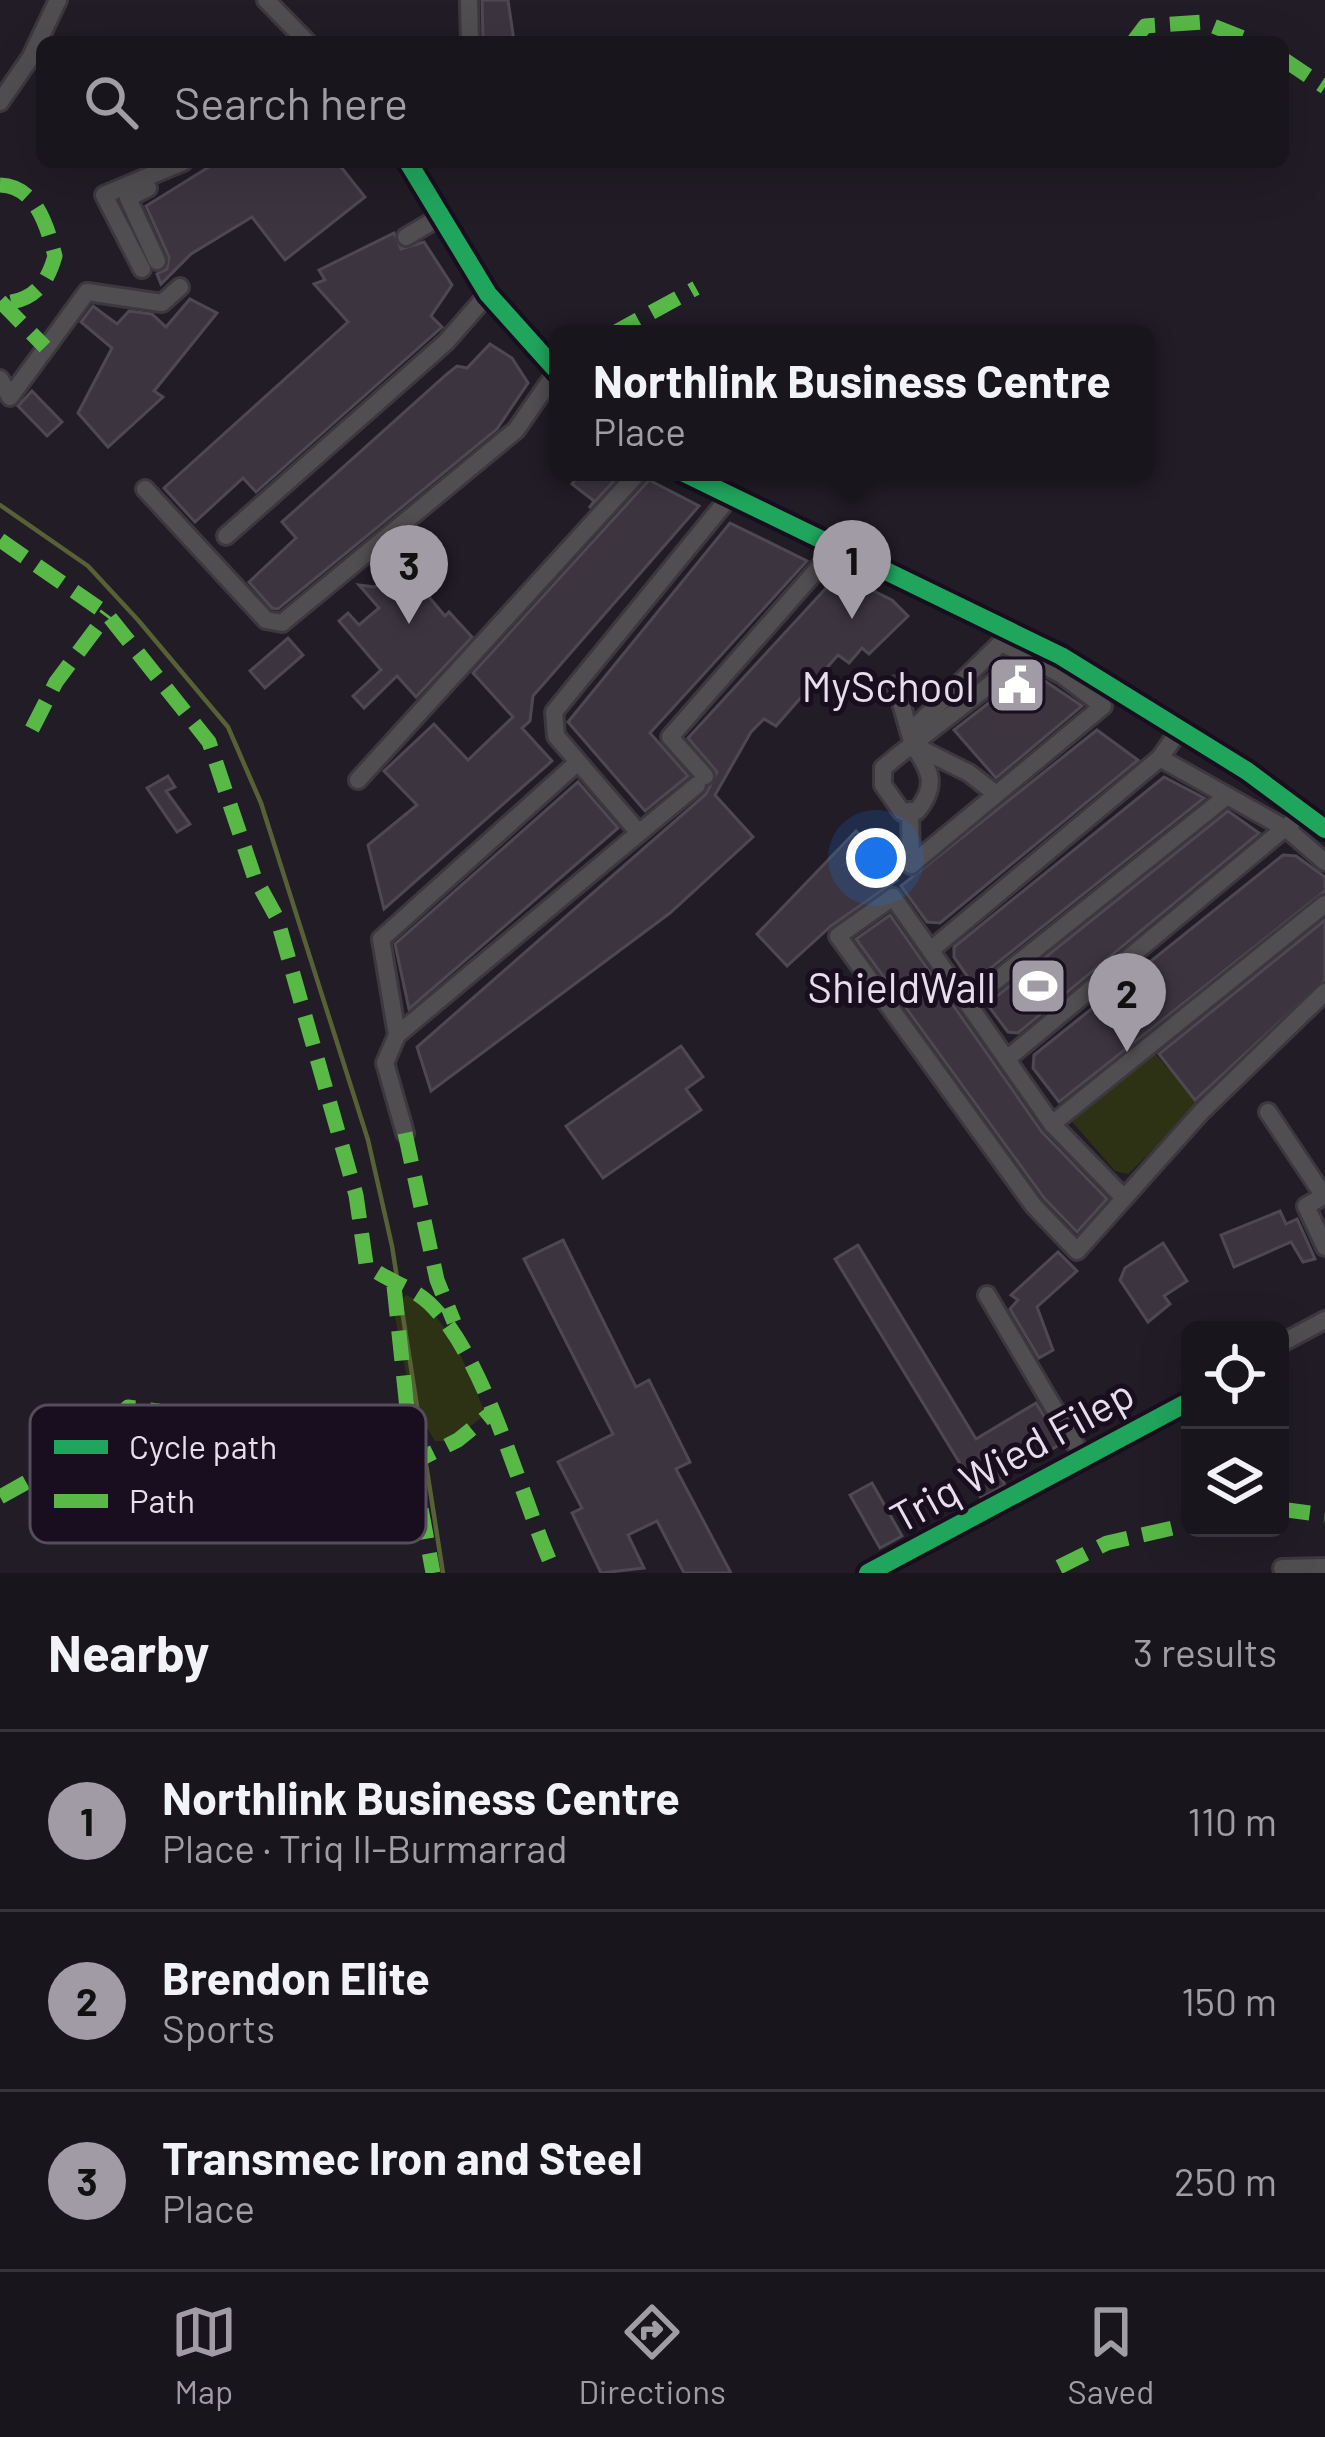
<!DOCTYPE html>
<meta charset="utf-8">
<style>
body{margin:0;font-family:Barlow,sans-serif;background:#221e25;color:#f1f3f6}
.controls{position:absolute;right:36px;bottom:36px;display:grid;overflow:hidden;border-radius:18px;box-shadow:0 12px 48px #0002}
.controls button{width:108px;height:108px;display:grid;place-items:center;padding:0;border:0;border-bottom:3px solid #37343b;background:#19151c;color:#f1f3f6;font:60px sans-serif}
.you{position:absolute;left:876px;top:858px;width:42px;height:42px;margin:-30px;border:9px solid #fff;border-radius:50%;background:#1a73e8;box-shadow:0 0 0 18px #1a73e833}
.badge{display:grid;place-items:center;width:78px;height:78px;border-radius:50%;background:#a19ba6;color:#111;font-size:39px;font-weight:700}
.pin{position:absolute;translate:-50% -99px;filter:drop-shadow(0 3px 6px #0008)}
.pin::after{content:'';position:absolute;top:63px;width:42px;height:36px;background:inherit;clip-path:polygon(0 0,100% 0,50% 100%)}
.popup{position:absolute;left:549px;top:325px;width:606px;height:156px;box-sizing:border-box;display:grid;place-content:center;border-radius:18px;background:#19151c;filter:drop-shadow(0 3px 9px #0005);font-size:39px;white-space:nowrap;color:#9f9fa3}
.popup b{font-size:45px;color:#f1f3f6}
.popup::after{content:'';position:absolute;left:50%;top:100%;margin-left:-24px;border:24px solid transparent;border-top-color:#19151c}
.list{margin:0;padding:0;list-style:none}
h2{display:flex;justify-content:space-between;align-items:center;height:156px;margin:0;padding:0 48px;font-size:51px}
h2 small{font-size:39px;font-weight:400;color:#9f9fa3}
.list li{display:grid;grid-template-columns:78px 1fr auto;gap:36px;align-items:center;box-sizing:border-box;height:180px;padding:0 48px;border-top:3px solid #37343b}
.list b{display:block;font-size:45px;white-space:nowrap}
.list p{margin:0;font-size:39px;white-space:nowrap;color:#9f9fa3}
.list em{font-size:39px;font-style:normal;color:#9f9fa3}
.icon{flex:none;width:66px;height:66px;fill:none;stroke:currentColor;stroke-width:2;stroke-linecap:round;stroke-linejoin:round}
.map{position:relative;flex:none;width:1325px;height:1573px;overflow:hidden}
.search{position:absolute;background:#19151c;box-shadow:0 12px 48px #0002;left:36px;right:36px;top:36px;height:132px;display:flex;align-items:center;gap:30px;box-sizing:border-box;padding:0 42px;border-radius:18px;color:#9f9fa3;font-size:45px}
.sheet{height:696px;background:#19151c}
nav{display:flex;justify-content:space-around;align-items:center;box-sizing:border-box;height:168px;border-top:3px solid #37343b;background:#19151c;font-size:33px;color:#9f9fa3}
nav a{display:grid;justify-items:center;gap:6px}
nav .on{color:#a19ba6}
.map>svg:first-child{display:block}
.green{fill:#2e3215}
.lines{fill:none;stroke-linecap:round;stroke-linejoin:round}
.stream{stroke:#586036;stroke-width:4.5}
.building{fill:#3c3540;stroke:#4e4951;stroke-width:3}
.minor-casing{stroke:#3d3840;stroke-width:22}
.minor{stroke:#514e52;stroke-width:16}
.quiet{stroke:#58b947;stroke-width:15;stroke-dasharray:30 15;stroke-linecap:butt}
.cycleway-casing{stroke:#180e1f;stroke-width:26}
.cycleway{stroke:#20a55d;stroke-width:18}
.labels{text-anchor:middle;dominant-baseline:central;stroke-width:10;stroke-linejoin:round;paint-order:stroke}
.poi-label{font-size:42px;fill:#e6dfeb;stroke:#180e1f;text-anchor:end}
.street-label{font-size:42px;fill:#e6dfeb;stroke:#180e1f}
.key{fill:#180e1f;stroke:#564d5c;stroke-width:3}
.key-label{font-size:33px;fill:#e6dfeb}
</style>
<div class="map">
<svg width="1325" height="1573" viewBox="0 0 1325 1573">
<rect width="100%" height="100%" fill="#211c25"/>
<!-- green -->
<g class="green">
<polygon points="1152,1050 1199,1105 1128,1174 1115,1171 1069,1118"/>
<path d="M 406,1295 C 447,1310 468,1371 483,1408 L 482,1417 L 452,1441 L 435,1441 L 412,1403 L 394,1312 Z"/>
</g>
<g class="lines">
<!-- stream -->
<polyline class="stream" points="0,505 88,566 138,620 228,727 261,803 368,1140 392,1246 443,1573"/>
</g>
<!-- building -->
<g class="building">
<polygon points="482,0 508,0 514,41 483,39"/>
<polygon points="217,162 337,162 365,197 285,260 252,217 191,254 161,284 157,274 167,269 169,257 146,206"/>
<polygon points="394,233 401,249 424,242 452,285 431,316 442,327 256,492 243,478 195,522 164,488 348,322 314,284 325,280 319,270"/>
<polygon points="190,299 217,313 154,391 163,397 108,447 78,413 112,348 81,322 93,306 117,324 129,311 152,314 166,327"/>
<polygon points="490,344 512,358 528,383 497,429 278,609 272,608 249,582 296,538 282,522 447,374 457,366 467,368"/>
<polygon points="32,391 62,422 47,436 18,406"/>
<polygon points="581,472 614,472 609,478 614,481 589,508 594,501 572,484"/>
<polygon points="649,480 699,506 533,696 530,721 522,728 552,761 384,909 368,845 417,805 384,771 434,724 468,760 513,717 473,673"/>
<polygon points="730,523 807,561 650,733 688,776 645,811 568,722"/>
<polygon points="401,564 445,616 449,612 472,637 416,697 397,676 364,708 353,696 381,670 339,621 348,613 359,625 379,608 359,585 375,587"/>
<polygon points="839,574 892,600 908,616 869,654 862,648 849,663 838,655 776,726 764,719 751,732 715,795 753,837 670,913 431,1091 417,1047 706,794 717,772 688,738"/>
<polygon points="288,638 303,655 265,688 250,671"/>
<polygon points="1036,675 1082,706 996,778 954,730 1013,684 1017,689"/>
<polygon points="1097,730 1138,760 940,923 927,922 901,886"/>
<polygon points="168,776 175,787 166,791 190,824 177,832 147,788"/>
<polygon points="1164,777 1204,798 972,983 954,957 954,947"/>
<polygon points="578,782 618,828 409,1009 395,944"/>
<polygon points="1228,811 1259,833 1018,1033 1008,1032 987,1004"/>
<polygon points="856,831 897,880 831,926 787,966 757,934"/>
<polygon points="1283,855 1296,856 1325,877 1325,891 1059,1102 1033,1068 1034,1055"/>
<polygon points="890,915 1042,1132 1107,1199 1077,1232 1044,1198 856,939"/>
<polygon points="1325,920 1325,980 1195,1100 1159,1054"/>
<polygon points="681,1046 703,1077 686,1089 701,1110 603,1178 566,1126"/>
<polygon points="1280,1211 1286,1224 1297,1219 1315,1259 1303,1262 1291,1242 1234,1267 1221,1235"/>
<polygon points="563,1240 636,1387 649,1380 690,1462 676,1469 731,1573 684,1573 657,1521 628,1535 644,1568 601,1573 572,1513 582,1508 558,1462 613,1434 524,1259"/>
<polygon points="1163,1243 1187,1281 1164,1296 1170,1304 1148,1322 1120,1280 1125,1268"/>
<polygon points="858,1245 976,1439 1036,1403 1061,1444 1001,1478 1005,1485 981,1498 835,1259"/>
<polygon points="1058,1252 1077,1271 1037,1307 1053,1350 1039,1358 1010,1309 1018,1300 1011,1295"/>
<polygon points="872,1483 902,1536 880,1548 850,1495"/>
</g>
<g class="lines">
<!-- minor casing -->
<g class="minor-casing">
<g id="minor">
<polyline points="266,0 307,42"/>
<polyline points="469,0 470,42"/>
<polyline points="0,102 31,57 58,0"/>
<polyline points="408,162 488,294 558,372"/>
<polyline points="148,188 128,198 157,261"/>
<polyline points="406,237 438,218"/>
<polyline points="142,269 104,195 183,162"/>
<polyline points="0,379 10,397 87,292 162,303 180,287"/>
<polyline points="682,472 1061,656 1247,771 1325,829"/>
<polyline points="145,489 266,620 282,623 516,430 557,371"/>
<polyline points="226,536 446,342 488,294"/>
<polyline points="896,685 913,745 969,773 996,794"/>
<polyline points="912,730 1007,637"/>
<path d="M 913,745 C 931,771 938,785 917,811 L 902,812 L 883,785 L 883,768 L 900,754 L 1035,650"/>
<polyline points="1160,758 1288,830 1325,862"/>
<polyline points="705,776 670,737 836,548"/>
<polyline points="358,780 639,472"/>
<polyline points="697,785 639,833 556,736 554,712 728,499"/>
<polyline points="910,811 911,865"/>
<polyline points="911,865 1103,706 1062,675 1004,644"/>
<polyline points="932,949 1160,758 1180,729"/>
<polyline points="968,1003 1227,796"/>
<polyline points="397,1035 381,939 578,762"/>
<polyline points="1008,1058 1303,813"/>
<polyline points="1268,1112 1324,1196 1306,1206 1325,1247"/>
<polyline points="1052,1124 1325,904"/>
<polyline points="405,1133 385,1063 397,1035 639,833"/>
<polyline points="1124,1198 1052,1124 893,897 838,936 1034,1206 1077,1251 1202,1111 1325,992"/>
<polyline points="987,1295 1084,1459"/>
<polyline points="1280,1344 1325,1320"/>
<polyline points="1282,1568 1325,1567"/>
<polyline points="868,1573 1190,1401"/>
</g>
</g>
<!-- minor -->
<use href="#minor" class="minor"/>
<!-- quiet -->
<g class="quiet">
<polyline points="1133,42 1145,26 1203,22 1253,42"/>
<polyline points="1283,59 1325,87"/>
<path d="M 0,185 C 36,186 47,226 55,256 C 47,284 34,300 5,303"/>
<polyline points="0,301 45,347"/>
<polyline points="612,334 696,288"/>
<path d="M 0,540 L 107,614 L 209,742 L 254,876 L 277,918 L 356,1195 L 366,1264 C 385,1280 412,1287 429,1303 C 487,1358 520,1497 555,1573"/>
<polyline points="32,729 56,682 107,614"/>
<polyline points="405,1133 437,1280 454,1322"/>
<polyline points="394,1286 413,1465 433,1573"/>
<polyline points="0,1497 88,1448 128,1407 158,1411 223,1443 386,1476 458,1440 490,1414"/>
<polyline points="1280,1509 1325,1515"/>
<polyline points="1059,1567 1107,1543 1190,1524"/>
</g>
<!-- cycleway casing -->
<g class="cycleway-casing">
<g id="cycleway">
<polyline points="408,162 488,294 558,372"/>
<polyline points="682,472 1061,656 1247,771 1325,829"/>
<polyline points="868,1573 1190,1401"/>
</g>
</g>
<!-- cycleway -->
<use href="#cycleway" class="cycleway"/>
</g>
<!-- icons -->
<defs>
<g id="civic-square" transform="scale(3)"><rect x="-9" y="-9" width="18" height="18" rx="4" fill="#a19ba6" stroke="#180e1f"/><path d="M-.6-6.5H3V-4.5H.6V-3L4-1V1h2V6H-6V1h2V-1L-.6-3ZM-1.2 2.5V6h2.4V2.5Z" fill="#fff"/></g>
<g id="stadium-square" transform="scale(3)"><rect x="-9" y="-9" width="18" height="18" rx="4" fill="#a19ba6" stroke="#180e1f"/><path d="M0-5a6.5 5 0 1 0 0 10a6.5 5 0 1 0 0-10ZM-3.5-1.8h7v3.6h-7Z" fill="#fff"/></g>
</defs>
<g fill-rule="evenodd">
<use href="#civic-square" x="1017" y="685"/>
<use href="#stadium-square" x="1038" y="986"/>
</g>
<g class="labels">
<!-- poi labels -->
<g class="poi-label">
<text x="975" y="685">MySchool</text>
<text x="996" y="986">ShieldWall</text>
</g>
<!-- street labels -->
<g class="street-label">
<text transform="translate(1011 1454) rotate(-29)">Triq Wied Filep</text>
</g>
</g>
<!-- legend -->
<rect x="30" y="1405" width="396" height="138" rx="18" class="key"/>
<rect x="54" y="1440" width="54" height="14" fill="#20a55d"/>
<rect x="54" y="1494" width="54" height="14" fill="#58b947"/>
<g class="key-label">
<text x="129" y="1459">Cycle path</text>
<text x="129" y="1513">Path</text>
</g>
</svg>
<div class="controls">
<button><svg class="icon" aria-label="locate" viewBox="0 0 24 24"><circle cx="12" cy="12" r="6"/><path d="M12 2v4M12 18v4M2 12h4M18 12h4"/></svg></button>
<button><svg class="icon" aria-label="layers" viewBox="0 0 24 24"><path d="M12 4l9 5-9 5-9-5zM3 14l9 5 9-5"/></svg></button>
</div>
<div class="you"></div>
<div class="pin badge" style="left:852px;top:619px">1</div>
<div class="popup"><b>Northlink Business Centre</b>Place</div>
<div class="pin badge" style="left:1127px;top:1052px">2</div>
<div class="pin badge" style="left:409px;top:624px">3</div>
<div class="search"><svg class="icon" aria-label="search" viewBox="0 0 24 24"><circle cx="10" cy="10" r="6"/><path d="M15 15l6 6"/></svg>Search here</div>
</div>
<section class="sheet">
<h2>Nearby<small>3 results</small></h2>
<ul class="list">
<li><span class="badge">1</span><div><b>Northlink Business Centre</b><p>Place · Triq Il-Burmarrad</p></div><em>110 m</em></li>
<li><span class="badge">2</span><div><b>Brendon Elite</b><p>Sports</p></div><em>150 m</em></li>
<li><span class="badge">3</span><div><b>Transmec Iron and Steel</b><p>Place</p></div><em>250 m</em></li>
</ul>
</section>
<nav>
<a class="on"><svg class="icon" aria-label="map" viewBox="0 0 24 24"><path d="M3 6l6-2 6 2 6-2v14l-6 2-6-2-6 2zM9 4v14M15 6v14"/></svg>Map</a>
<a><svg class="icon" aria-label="directions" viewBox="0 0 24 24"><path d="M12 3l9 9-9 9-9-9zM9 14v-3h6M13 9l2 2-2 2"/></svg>Directions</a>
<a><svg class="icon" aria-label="saved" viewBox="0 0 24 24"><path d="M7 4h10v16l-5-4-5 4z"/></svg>Saved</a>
</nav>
